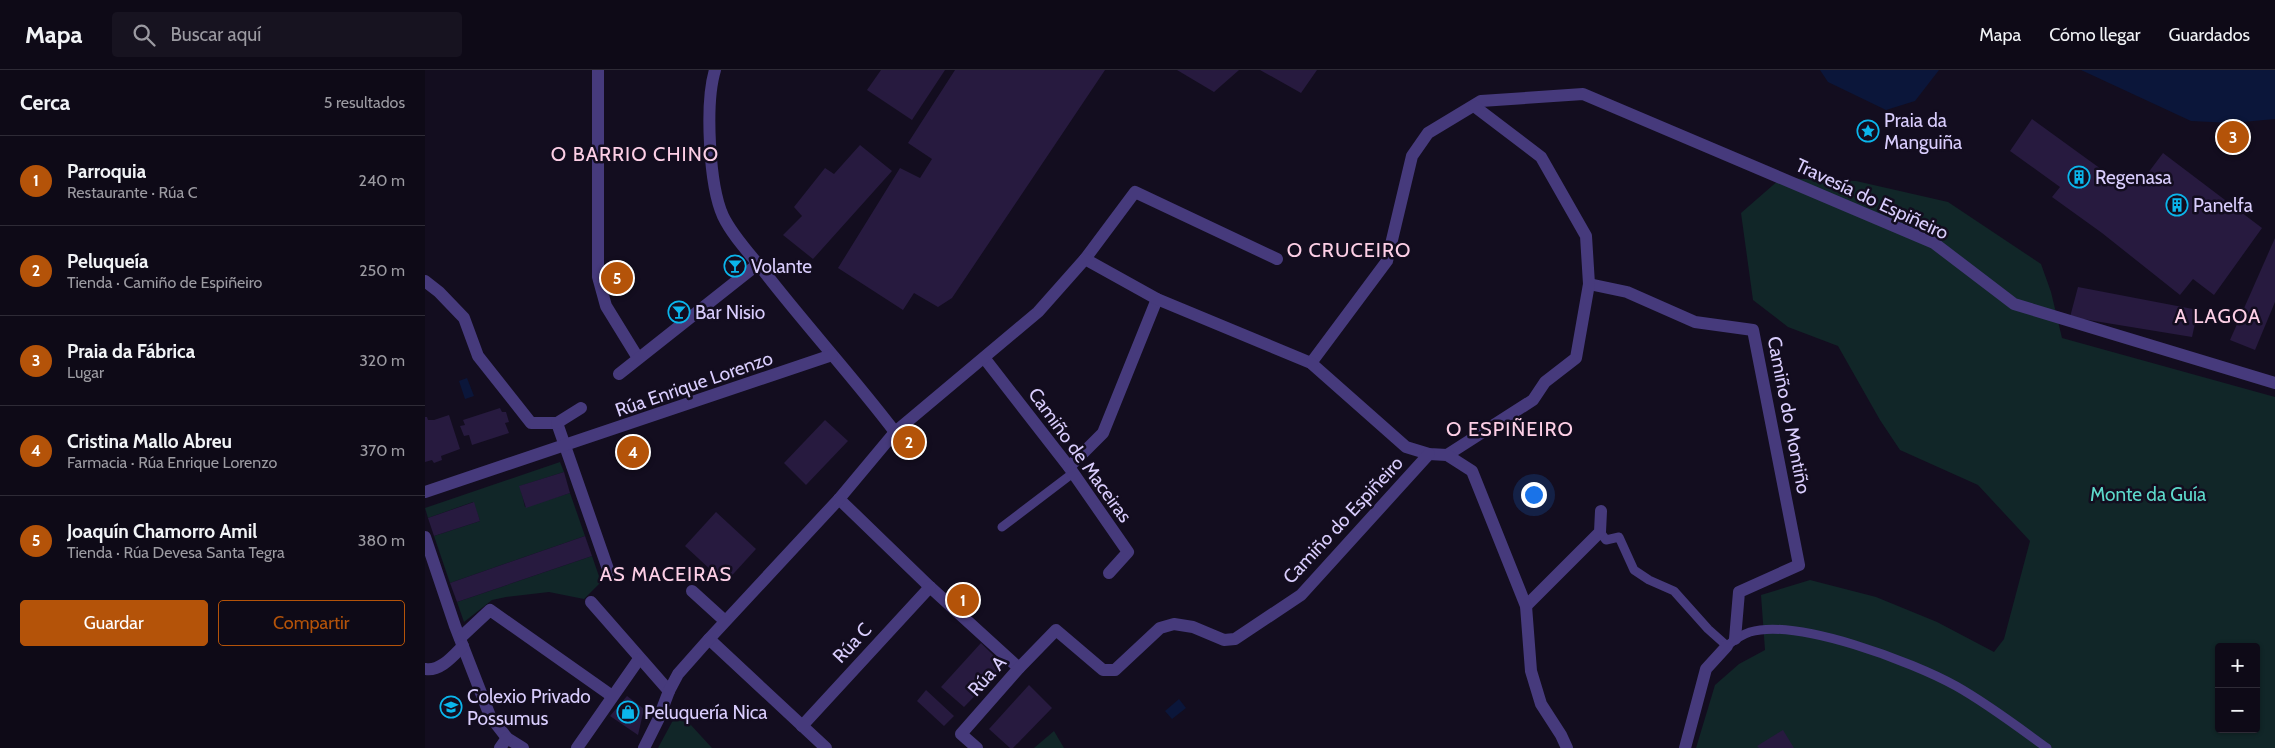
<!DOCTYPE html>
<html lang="es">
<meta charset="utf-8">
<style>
body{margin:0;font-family:Cabin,sans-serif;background:#171320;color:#f1f3f6}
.controls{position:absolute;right:15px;bottom:15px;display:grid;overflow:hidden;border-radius:5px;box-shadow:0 1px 4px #0004}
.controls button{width:45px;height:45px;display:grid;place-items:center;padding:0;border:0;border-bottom:1px solid #2e2b36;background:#0e0a17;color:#f1f3f6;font:25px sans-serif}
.you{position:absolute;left:1108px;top:424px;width:18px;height:18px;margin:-12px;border:4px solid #fff;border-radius:50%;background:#1a73e8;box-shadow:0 0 0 8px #1a73e833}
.badge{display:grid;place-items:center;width:32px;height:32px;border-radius:50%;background:#b45309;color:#fff;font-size:16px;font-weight:700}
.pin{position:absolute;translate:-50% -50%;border:2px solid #fff;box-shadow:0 1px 5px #0006}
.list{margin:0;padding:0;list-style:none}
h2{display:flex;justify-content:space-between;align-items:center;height:65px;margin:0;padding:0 20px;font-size:21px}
h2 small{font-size:16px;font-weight:400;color:#9b9aa1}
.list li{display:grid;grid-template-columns:32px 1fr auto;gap:15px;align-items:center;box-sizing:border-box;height:90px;padding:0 20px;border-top:1px solid #2e2b36}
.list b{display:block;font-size:19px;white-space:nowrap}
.list p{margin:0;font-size:16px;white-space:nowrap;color:#9b9aa1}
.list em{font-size:16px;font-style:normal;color:#9b9aa1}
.actions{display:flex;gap:10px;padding:15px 20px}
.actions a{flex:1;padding:11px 0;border:1px solid #b45309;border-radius:5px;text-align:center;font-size:18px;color:#b45309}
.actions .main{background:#b45309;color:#fff}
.icon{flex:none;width:28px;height:28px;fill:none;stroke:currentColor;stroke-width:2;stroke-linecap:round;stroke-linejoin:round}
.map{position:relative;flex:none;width:1850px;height:678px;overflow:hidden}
header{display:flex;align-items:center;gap:30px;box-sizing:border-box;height:70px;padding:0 25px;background:#0e0a17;border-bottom:1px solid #2e2b36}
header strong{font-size:24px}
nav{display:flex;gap:28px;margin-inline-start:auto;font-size:18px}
.search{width:350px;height:45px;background:#171320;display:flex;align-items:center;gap:12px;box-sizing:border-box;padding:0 18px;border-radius:5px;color:#9b9aa1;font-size:19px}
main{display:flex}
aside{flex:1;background:#0e0a17}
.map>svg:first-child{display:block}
.green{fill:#112628;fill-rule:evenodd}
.water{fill:#0b163a}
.building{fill:#271a3f}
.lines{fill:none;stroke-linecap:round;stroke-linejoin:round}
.service{stroke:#463a7c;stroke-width:9}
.minor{stroke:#463a7c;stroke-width:12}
.labels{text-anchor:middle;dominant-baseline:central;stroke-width:5;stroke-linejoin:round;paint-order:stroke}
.poi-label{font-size:19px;fill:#d9cdfd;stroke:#130d1f;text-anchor:start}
.street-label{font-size:19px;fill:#d9cdfd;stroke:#130d1f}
.park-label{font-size:19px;fill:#5dd9cb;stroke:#130d1f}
.neighbourhood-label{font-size:20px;letter-spacing:1px;fill:#fdcfe6;stroke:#130d1f}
</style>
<header>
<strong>Mapa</strong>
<div class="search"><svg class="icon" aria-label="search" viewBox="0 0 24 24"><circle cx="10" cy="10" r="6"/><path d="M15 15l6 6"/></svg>Buscar aquí</div>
<nav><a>Mapa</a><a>Cómo llegar</a><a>Guardados</a></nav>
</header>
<main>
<aside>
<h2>Cerca<small>5 resultados</small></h2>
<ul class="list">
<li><span class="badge">1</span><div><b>Parroquia</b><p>Restaurante · Rúa C</p></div><em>240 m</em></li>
<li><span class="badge">2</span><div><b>Peluqueía</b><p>Tienda · Camiño de Espiñeiro</p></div><em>250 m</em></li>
<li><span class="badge">3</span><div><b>Praia da Fábrica</b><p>Lugar</p></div><em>320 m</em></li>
<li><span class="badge">4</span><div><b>Cristina Mallo Abreu</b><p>Farmacia · Rúa Enrique Lorenzo</p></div><em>370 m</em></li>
<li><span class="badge">5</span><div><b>Joaquín Chamorro Amil</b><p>Tienda · Rúa Devesa Santa Tegra</p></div><em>380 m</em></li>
</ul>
<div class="actions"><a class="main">Guardar</a><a>Compartir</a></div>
</aside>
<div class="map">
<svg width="1850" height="678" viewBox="0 0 1850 678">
<rect width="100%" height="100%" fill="#130d1f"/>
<!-- green -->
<g class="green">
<path d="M 1356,108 L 1431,111 L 1523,132 L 1616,194 L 1626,222 L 1637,268 L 1850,327 L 1850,678 L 1271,678 L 1290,615 L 1314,594 L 1340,580 L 1336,525 L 1385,510 L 1451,527 L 1512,552 L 1569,582 L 1579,569 L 1605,471 L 1553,415 L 1475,380 L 1455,350 L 1413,276 L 1363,257 L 1328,230 L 1316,143 ZM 1794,577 L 1831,577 L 1831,659 L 1794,659 Z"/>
<polygon points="135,392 139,402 95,416 100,437 145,423 160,466 25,513 9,466 55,451 48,432 3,448 0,438"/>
<polygon points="167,486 176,512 159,529 124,522 81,527 67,530 39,552 32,532"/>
<polygon points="253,641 287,678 233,678"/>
<polygon points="629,661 639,678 609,678"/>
</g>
<!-- water -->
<g class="water">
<polygon points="1395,0 1514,0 1490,31 1461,40 1403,12"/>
<polygon points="1656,0 1850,0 1850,49 1807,53 1766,51"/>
<polygon points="42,308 49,326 40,329 34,311"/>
<polygon points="754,629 761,638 747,649 740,641"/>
</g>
<!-- building -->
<g class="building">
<polygon points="456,0 520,0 487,50 442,20"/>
<polygon points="530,0 680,0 527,228 513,237 489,223 478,240 413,198 475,98 495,108 507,89 483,73"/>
<polygon points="752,0 814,0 789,22"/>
<polygon points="835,0 892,0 876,23"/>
<polygon points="1607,49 1698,115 1707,103 1717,111 1738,83 1837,158 1789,225 1768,209 1755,225 1677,163 1627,127 1635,117 1585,81"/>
<polygon points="435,75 467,101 388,189 358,165 377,146 369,137 400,98 409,104"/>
<polygon points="1850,168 1850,232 1830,280 1805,270"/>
<polygon points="316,187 318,192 306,206 301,200"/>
<polygon points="1653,217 1773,240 1767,267 1645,247"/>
<polygon points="75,338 77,342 81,342 84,352 80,353 84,363 47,375 44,365 39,366 35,356 40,355 38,350"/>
<polygon points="24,345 35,379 16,386 17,390 9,393 7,390 0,392 0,347 2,347 3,350 9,350"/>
<polygon points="400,350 423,371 381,415 359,393"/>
<polygon points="139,402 145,423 101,438 94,416"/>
<polygon points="49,432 55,451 9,466 3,448"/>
<polygon points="291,442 331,479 300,513 260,476"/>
<polygon points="160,466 167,486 32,532 25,513"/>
<polygon points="556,573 579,596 539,637 516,617"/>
<polygon points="604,615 627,638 588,678 585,678 564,659"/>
<polygon points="501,620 529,646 519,656 492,631"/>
<polygon points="202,626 219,639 213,665 185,646"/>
<polygon points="1358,660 1369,678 1334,678 1332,676"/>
</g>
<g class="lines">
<!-- service -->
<g class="service">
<polyline points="577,457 648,403"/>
<path d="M 1175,462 L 1181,470 L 1194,467 L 1209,500 L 1224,510 L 1249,521 L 1283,559 L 1302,576 C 1309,570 1316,565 1325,562 C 1372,548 1488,592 1531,616 C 1563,634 1593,657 1622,678"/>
</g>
<!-- minor -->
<g class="minor">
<polyline points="173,0 173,207 181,236 213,288"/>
<path d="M 290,0 C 280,33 284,115 298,146 C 308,167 327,186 341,204 C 383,258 429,308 470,362"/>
<polyline points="660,189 710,122 852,189"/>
<polyline points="0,211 14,222 39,248 53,286 106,353 132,353 184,502"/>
<polyline points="1164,214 1202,222 1270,252 1328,260 1374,495 1314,522 1310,569"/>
<polyline points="560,289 644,397 703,482 684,503"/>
<polyline points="886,293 962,191 987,86 1003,63 1056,31 1158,24 1509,173 1589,234 1850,313"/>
<polyline points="194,304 333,194"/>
<polyline points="132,353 156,338"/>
<polyline points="1022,385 1108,330 1120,312 1151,288 1164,214 1161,166 1116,87 1049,36"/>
<polyline points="644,397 678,363 732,229"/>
<polyline points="0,422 407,285"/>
<polyline points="414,429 505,517 594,598"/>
<polyline points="0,467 30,556 65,646 82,668 98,678"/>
<polyline points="267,521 300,551"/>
<polyline points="166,532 244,621"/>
<polyline points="1101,536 1175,462 1176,441"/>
<polyline points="35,568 65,540 187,626"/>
<polyline points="284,569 401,678"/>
<path d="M 0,599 C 15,602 28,586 38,576"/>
<polyline points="377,656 505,517"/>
<polyline points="75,678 82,668"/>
<polyline points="152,678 214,589"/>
<polyline points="219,678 233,650 244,621 253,604 284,569 414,429 470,362 613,242 660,189 732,229 886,293 981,377 1004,384 1022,385 1047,401 1101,536 1106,601 1116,634 1136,665 1142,678"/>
<polyline points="552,678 536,664 594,598 631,560 678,600 690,600 735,558 749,554 768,557 799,570 810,569 876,525 1004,384"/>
<polyline points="1260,678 1281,599 1302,576"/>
</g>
</g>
<!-- icons -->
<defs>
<g id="sight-ring" transform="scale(1.125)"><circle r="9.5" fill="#130d1f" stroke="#0bb6ec" stroke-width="1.5"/><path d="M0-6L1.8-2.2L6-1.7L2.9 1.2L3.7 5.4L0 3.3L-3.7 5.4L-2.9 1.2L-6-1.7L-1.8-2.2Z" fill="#0bb6ec"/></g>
<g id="building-ring" transform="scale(1.125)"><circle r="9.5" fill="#130d1f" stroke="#0bb6ec" stroke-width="1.5"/><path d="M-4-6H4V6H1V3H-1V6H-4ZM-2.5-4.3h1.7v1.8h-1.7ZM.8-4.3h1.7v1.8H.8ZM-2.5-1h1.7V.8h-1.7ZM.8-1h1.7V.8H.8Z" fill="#0bb6ec"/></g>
<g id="bar-ring" transform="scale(1.125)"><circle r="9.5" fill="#130d1f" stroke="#0bb6ec" stroke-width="1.5"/><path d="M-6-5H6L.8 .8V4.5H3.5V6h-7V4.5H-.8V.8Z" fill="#0bb6ec"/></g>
<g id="school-ring" transform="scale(1.125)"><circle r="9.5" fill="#130d1f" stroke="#0bb6ec" stroke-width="1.5"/><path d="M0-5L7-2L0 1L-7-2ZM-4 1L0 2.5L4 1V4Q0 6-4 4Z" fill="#0bb6ec"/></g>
<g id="shop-ring" transform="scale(1.125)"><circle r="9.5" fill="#130d1f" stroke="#0bb6ec" stroke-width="1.5"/><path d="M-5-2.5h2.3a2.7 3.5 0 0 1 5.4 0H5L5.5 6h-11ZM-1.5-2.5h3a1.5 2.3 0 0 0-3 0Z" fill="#0bb6ec"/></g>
</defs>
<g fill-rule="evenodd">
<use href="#sight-ring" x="1443" y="61"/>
<use href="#building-ring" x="1654" y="107"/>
<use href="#building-ring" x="1752" y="135"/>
<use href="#bar-ring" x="310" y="196"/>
<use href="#bar-ring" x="254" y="242"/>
<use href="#school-ring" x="26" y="637"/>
<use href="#shop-ring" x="203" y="642"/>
</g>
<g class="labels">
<!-- poi labels -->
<g class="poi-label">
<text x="1459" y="50">Praia da<tspan x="1459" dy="22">Manguiña</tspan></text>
<text x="1670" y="107">Regenasa</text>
<text x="1768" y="135">Panelfa</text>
<text x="326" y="196">Volante</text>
<text x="270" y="242">Bar Nisio</text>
<text x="42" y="626">Colexio Privado<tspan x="42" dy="22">Possumus</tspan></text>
<text x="219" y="642">Peluquería Nica</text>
</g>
<!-- street labels -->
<g class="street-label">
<text transform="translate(1447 129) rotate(25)">Travesía do Espiñeiro</text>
<text transform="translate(269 314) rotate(-19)">Rúa Enrique Lorenzo</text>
<text transform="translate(1364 345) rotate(79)">Camiño do Montiño</text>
<text transform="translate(655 385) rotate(54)">Camiño de Maceiras</text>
<text transform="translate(918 450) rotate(-47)">Camiño do Espiñeiro</text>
<text transform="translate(427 573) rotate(-47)">Rúa C</text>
<text transform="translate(562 606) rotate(-48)">Rúa A</text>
</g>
<!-- park labels -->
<g class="park-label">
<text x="1723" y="424">Monte da Guía</text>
</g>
<!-- neighbourhood labels -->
<g class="neighbourhood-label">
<text x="210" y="84">O BARRIO CHINO</text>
<text x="924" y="180">O CRUCEIRO</text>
<text x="1793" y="246">A LAGOA</text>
<text x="1085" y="359">O ESPIÑEIRO</text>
<text x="241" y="504">AS MACEIRAS</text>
</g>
</g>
</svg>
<div class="controls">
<button>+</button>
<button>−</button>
</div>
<div class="you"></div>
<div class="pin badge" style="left:538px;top:530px">1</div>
<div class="pin badge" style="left:484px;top:372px">2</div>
<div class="pin badge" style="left:1808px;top:67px">3</div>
<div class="pin badge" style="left:208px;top:382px">4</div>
<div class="pin badge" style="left:192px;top:208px">5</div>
</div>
</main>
